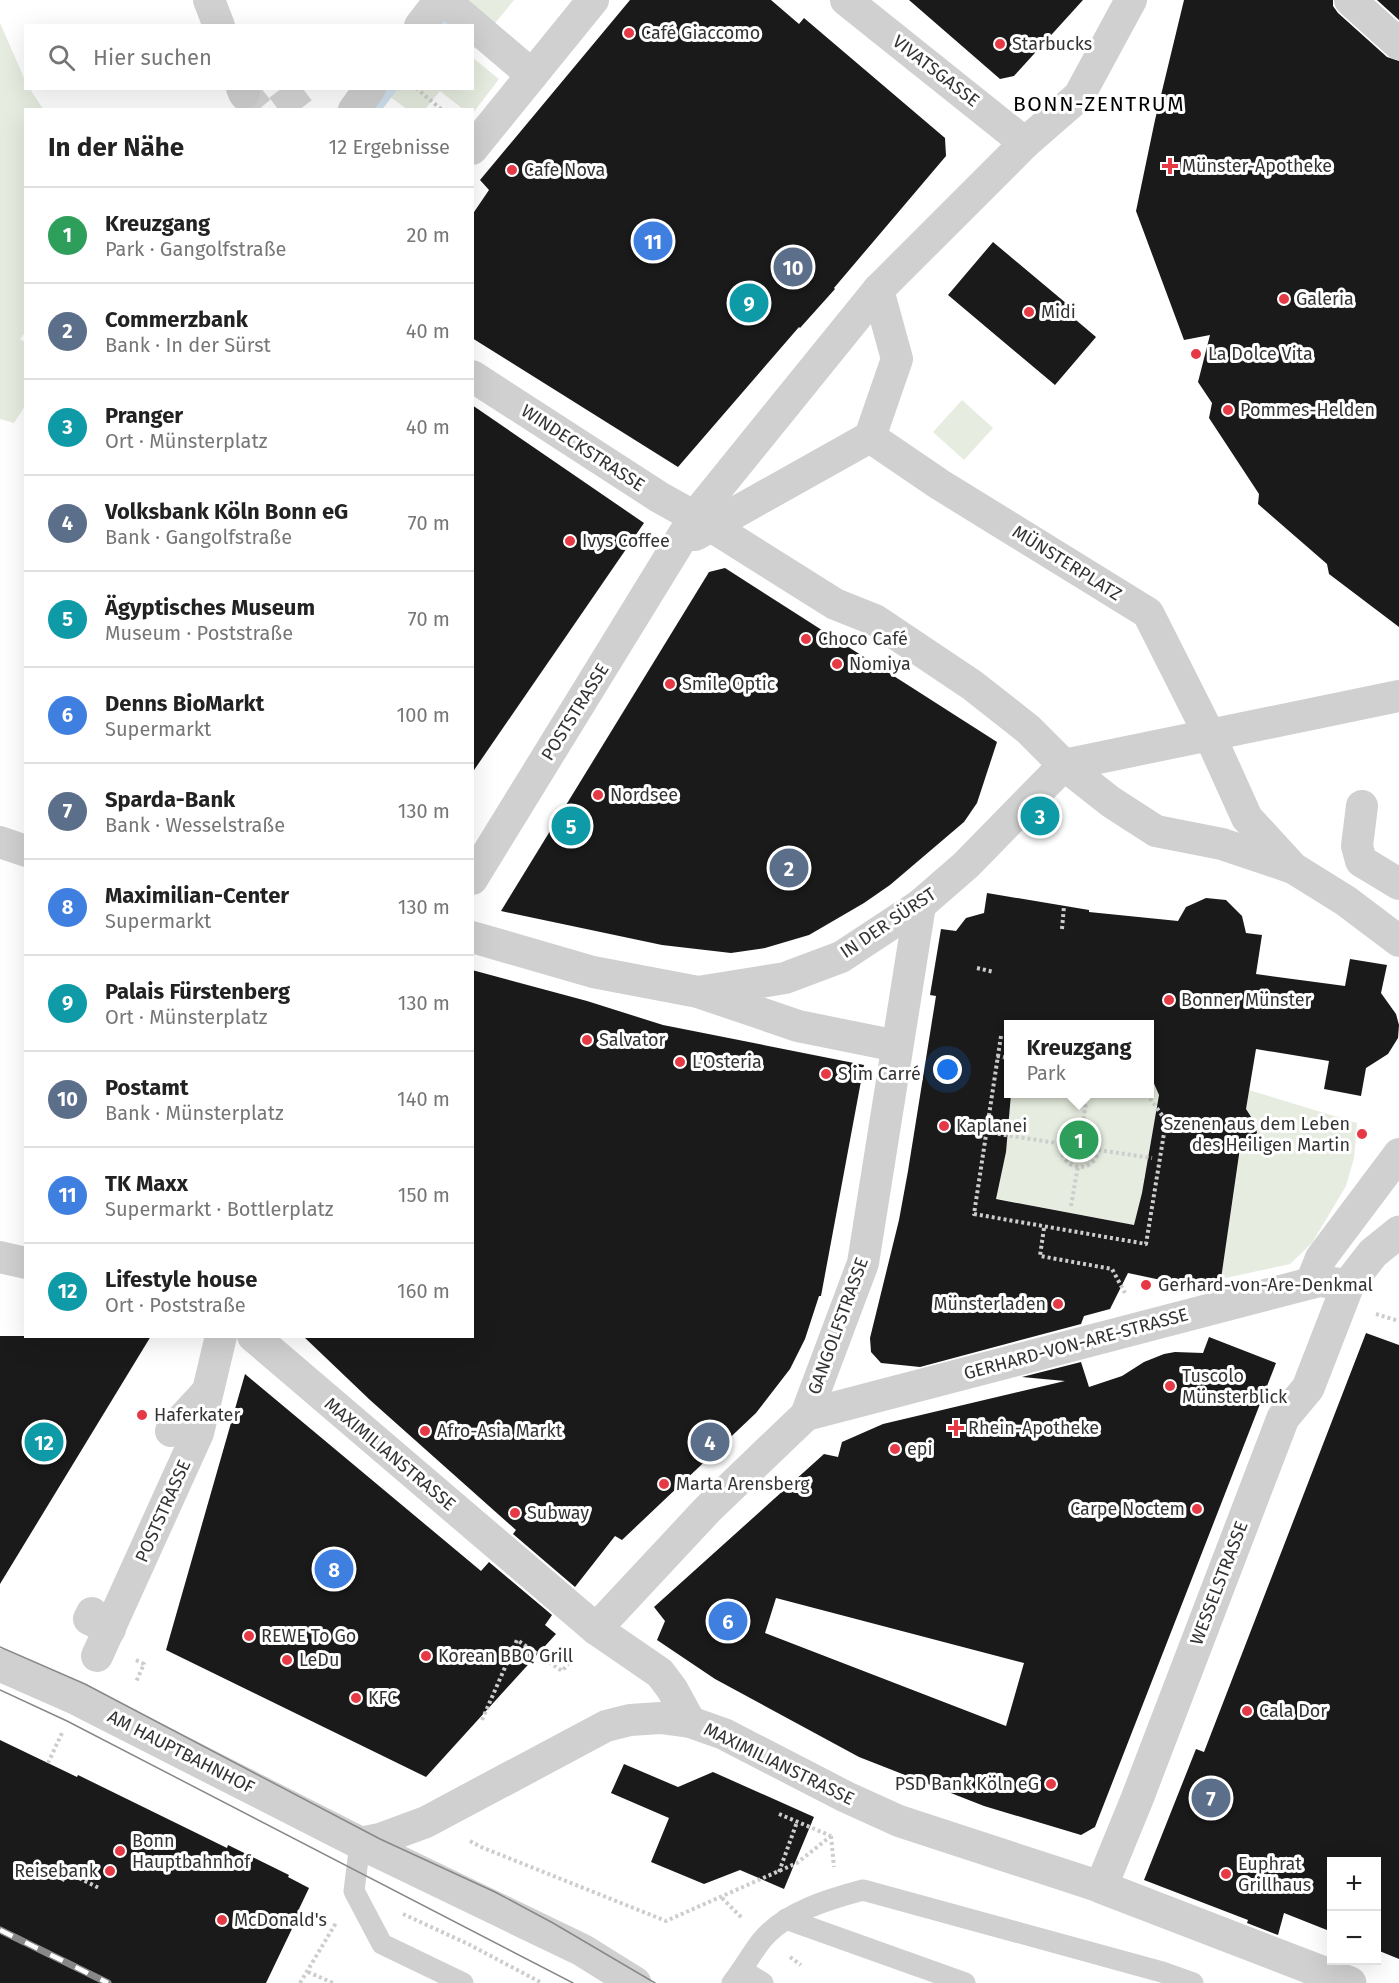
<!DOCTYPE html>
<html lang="de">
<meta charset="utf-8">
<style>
body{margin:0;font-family:"Fira Sans",sans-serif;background:#f6f6f6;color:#222}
.controls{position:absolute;right:18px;bottom:18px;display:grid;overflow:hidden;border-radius:0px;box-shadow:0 6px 24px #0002}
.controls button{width:54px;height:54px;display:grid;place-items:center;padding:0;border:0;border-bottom:2px solid #e0e0e0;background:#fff;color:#222;font:30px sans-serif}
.you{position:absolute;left:948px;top:1070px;width:21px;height:21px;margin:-15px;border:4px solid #fff;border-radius:50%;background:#1a73e8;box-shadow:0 0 0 9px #1a73e833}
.badge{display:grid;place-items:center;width:39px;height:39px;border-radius:50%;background:#0b8043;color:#fff;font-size:20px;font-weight:700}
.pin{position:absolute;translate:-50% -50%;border:3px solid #fff;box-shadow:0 2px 6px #0006}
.popup{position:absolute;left:1004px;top:1020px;width:150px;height:78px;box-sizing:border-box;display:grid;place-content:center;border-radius:0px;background:#fff;filter:drop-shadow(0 2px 4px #0005);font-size:20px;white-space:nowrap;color:#767676}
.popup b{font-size:22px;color:#222}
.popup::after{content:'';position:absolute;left:50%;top:100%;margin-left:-12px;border:12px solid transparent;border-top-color:#fff}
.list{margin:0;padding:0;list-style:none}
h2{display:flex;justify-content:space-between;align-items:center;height:78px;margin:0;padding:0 24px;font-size:26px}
h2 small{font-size:20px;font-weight:400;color:#767676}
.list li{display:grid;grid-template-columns:39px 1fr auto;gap:18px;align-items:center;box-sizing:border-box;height:96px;padding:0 24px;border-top:2px solid #e0e0e0}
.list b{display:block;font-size:22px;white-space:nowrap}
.list p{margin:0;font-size:20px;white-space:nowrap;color:#767676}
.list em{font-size:20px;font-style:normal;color:#767676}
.icon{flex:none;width:33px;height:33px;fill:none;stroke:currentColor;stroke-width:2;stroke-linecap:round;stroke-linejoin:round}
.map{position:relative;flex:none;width:1399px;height:1983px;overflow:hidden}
.search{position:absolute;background:#fff;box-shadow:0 6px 24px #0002;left:24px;top:24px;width:450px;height:66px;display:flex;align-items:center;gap:15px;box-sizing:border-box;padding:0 21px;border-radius:0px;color:#767676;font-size:22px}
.panel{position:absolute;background:#fff;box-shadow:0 6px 24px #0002;left:24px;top:108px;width:450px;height:1230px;border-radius:0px}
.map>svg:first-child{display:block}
.green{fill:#e6ecdf}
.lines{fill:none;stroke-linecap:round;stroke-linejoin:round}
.stream{stroke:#cfe2ee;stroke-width:12}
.building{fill:#1a1a1a;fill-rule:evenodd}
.pedestrian-tunnel{stroke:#d6d6d6;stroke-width:32;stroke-dasharray:32 16;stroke-linecap:butt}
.path{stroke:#cdcdcd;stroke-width:4;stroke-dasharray:3 3;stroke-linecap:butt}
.service{stroke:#d0d0d0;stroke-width:21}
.pedestrian{stroke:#d0d0d0;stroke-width:32}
.minor{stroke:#d0d0d0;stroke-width:33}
.tertiary{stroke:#d0d0d0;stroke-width:33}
.tram{stroke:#888;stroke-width:1.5}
.rail-casing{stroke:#888;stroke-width:7}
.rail{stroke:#fff;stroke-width:4.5;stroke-dasharray:14;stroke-linecap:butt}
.poi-dot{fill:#e63946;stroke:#fff;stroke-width:2}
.labels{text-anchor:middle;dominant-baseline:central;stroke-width:6;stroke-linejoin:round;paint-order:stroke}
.poi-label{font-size:18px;fill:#333;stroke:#fff;text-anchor:start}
.street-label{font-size:18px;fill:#333;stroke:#fff}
.quarter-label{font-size:21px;letter-spacing:1.5px;fill:#000;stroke:#fff}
</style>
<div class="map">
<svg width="1399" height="1983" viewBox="0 0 1399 1983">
<rect width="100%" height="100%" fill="#fff"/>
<!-- green -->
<g class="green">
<polygon points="470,0 514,0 473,50 472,26 449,26"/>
<polygon points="0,23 25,80 26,88 30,89 43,109 26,110 26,331 20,339 25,342 25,406 14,423 0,419"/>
<polygon points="473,58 499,79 473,113 472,110 463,109 440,91 425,109 407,109 389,96 395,89 472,88"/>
<polygon points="962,400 993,428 964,460 933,432"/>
<polygon points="1150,1072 1163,1097 1160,1120 1155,1120 1154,1124 1149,1151 1154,1152 1150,1175 1145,1175 1144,1178 1149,1179 1140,1226 993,1198 997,1179 1000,1179 1001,1176 1009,1121 1004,1120 1007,1097 1012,1098 1013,1094 1010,1094 1150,1094"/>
<polygon points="1249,1090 1357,1123 1354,1158 1346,1186 1312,1243 1290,1264 1221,1279 1241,1144 1251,1140 1256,1132 1253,1120 1245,1113"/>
</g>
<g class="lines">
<!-- stream -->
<g class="stream">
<polyline points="444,26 456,10"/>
<polyline points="374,110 391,88"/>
</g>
</g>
<!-- building -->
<g class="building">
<polygon points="630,0 771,0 799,24 804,18 945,138 946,156 834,288 835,289 800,328 799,327 678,467 472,338 472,215 489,190 480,180"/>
<polygon points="909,0 1083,0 1014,76 1000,79"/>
<polygon points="1184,0 1333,0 1333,6 1338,13 1387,57 1399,61 1399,627 1329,574 1327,564 1258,504 1259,494 1209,418 1212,403 1198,382 1210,335 1184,340 1136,211 1155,120"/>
<polygon points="1377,0 1399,0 1399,20"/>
<polygon points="993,242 1067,304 1063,309 1096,337 1055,385 948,295"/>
<polygon points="472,405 644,523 472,773"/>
<polygon points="725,568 997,742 977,803 964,822 890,885 864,903 809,935 765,948 731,953 662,945 501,911 709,572"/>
<path d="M 987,893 L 1089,910 L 1089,912 L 1178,921 L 1186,907 L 1206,898 L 1226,900 L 1242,916 L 1246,933 L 1262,935 L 1256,974 L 1345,986 L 1350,959 L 1387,965 L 1381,993 L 1396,1014 L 1399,1025 L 1398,1038 L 1388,1054 L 1366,1068 L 1361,1096 L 1324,1089 L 1329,1061 L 1256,1049 L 1246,1109 L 1255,1123 L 1257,1133 L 1240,1148 L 1221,1279 L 1194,1287 L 1128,1273 L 1110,1309 L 1084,1316 L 1081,1324 L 920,1367 L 881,1363 L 871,1352 L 870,1338 L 899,1220 L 908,1171 L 936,996 L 930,995 L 941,929 L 956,931 L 966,918 L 984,913 ZM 1008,1024 L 1149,1024 L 1149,1072 L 1159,1095 L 1142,1193 L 1134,1225 L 996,1199 L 1006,1152 L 1011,1094 L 1008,1094 Z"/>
<polygon points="472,970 587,1001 663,1025 864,1065 821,1296 819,1296 805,1339 790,1369 756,1413 622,1540 615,1536 575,1587 513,1534 516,1530 370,1400 303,1336 472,1336"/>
<polygon points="1366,1333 1399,1345 1399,1959 1377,1950 1377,1862 1332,1862 1332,1932 1284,1913 1278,1935 1247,1923 1248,1920 1144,1880 1196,1749 1204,1752"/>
<polygon points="0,1336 151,1336 0,1584"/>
<path d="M 1209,1337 L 1276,1363 L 1095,1827 L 1081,1835 L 984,1806 L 859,1757 L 715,1679 L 657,1640 L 665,1621 L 654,1607 L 824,1454 L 838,1457 L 842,1442 L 883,1424 L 1065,1381 L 1022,1377 L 1081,1362 L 1089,1387 L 1122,1376 L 1144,1362 L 1164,1354 L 1175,1352 L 1203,1353 ZM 776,1598 L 1024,1663 L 1006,1726 L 765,1633 Z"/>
<polygon points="245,1374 481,1571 489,1562 552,1615 545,1625 556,1634 426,1777 166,1650"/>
<polygon points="0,1740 77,1777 78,1775 227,1848 228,1845 289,1875 288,1877 309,1888 299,1909 301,1910 266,1983 0,1983"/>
<polygon points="624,1764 678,1787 713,1772 814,1817 784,1889 740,1870 704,1884 651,1862 669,1818 611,1793"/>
</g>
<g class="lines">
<!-- pedestrian-tunnel -->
<g class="pedestrian-tunnel">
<polyline points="282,88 299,110"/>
<polyline points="244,93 258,110"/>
</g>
<!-- path -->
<g class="path">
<polyline points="416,88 442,110"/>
<polyline points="1062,929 1064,906"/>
<polyline points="977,968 994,972"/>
<polyline points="1001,1036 974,1214 1146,1244 1166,1121 1147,1094"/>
<polyline points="997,1056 1008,1058"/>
<polyline points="1082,1131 1087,1094"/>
<circle cx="1080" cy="1149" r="18"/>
<polyline points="986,1132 1063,1144"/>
<polyline points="1098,1150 1152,1158"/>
<polyline points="1071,1206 1078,1166"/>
<polyline points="1044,1228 1040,1256 1112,1269 1125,1293"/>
<polyline points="1376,1314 1399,1321"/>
<polyline points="136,1660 144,1664 136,1682"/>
<polyline points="482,1720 517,1640 562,1671 573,1658"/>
<polyline points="48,1763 62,1733"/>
<polyline points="779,1814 831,1836"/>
<polyline points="831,1836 834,1867"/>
<polyline points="470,1841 481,1847 666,1921 797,1863 831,1836"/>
<polyline points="779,1872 797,1822"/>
<polyline points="62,1881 67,1872 99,1888"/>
<polyline points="722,1898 742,1918"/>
<polyline points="403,1914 468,1944 542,1983"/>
<polyline points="790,1957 801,1965"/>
<polyline points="308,1972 333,1983"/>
<polyline points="300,1983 336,1923"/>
</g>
<!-- service -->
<g class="service">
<polyline points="360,1843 354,1891 382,1944 463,1983"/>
<polyline points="786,1919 965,1983"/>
<polyline points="742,1970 763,1983"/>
<path d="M 732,1983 C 743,1969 751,1954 762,1940 C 785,1912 829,1899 863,1890 L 1162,1972 L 1193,1983"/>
</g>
<!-- pedestrian -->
<g class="pedestrian">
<polyline points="209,0 219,26"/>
<polyline points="444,0 532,75"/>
<polyline points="846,0 1025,143"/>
<polyline points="1131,0 1079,96 1025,143 878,290 897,359 870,437 939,484 1148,613 1210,736 1247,818 1293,868"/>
<polyline points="1350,0 1399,44"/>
<polyline points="420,26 440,0"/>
<polyline points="242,88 244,93"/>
<polyline points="354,110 370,88"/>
<polyline points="472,149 593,0"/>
<polyline points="472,376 659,497 711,526 835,604 875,620 972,685 1028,729 1064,765 1111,802 1156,831 1222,844 1293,868 1346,901 1399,941"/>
<polyline points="695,535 870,437"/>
<polyline points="1362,806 1357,846 1361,861 1399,884"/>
<polyline points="0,842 26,851"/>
<polyline points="472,879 695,516 878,290"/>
<polyline points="472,937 593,972 698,992 798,1026 897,1046"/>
<polyline points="698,992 785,978 841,957 920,905 966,865 1064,765 1399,696"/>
<polyline points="0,1257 26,1263"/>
<polyline points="1311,1283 1321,1258 1399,1154"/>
<polyline points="253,1336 596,1629 660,1673 672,1689 690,1722"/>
<polyline points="806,1415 1319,1281 1348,1285"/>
<polyline points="171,1431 207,1392"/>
<polyline points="92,1613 89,1619 110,1629"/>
<polyline points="596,1629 708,1509 806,1415 863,1263 920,905"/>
<polyline points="97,1656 198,1433 221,1336"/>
<polyline points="360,1843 380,1839 426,1822 606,1726 630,1720 660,1718 690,1722 724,1734 846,1797 899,1821 1101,1887"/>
</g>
<!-- minor -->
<g class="minor">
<polyline points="360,1843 582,1950 635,1983"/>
<polyline points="1350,1983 1101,1887 1137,1799 1283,1418 1308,1388 1348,1285 1373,1253 1399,1232"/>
</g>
<!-- tertiary -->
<polyline class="tertiary" points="0,1665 77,1699 360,1843"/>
<!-- tram -->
<g class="tram">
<polyline points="0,1647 85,1684 380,1839 495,1892 553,1923 655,1983"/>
<polyline points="0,1690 67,1721 573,1983"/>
</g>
<!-- rail casing -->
<g class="rail-casing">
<polyline id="rail" points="0,1930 108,1983"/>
</g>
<!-- rail -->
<use href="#rail" class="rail"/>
</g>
<!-- markers -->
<g class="poi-dot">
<circle cx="629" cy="33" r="6"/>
<circle cx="1000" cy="44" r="6"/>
<path d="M1167 157h6v6h6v6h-6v6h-6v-6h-6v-6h6z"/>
<circle cx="512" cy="170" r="6"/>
<circle cx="1284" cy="299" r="6"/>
<circle cx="1029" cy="312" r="6"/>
<circle cx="1196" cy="354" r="6"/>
<circle cx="1228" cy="410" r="6"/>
<circle cx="570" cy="541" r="6"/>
<circle cx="806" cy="639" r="6"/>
<circle cx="837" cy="664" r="6"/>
<circle cx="670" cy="684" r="6"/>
<circle cx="598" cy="795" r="6"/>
<circle cx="1169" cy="1000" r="6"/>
<circle cx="587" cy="1040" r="6"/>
<circle cx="680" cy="1062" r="6"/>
<circle cx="826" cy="1074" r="6"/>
<circle cx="944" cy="1126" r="6"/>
<circle cx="1362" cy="1134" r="6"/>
<circle cx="1146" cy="1285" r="6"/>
<circle cx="1058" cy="1304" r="6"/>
<circle cx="1170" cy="1386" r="6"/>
<circle cx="142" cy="1415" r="6"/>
<path d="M953 1419h6v6h6v6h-6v6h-6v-6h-6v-6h6z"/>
<circle cx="425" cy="1431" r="6"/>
<circle cx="895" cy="1449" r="6"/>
<circle cx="664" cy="1484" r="6"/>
<circle cx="1197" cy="1509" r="6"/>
<circle cx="515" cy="1513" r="6"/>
<circle cx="249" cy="1636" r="6"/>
<circle cx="426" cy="1656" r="6"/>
<circle cx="287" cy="1660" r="6"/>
<circle cx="356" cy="1698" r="6"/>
<circle cx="1247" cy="1711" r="6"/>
<circle cx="1051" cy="1784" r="6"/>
<circle cx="120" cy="1851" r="6"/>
<circle cx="110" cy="1871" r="6"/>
<circle cx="1226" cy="1874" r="6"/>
<circle cx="222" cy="1920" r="6"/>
</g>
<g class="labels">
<!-- poi labels -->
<g class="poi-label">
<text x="641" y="33">Café Giaccomo</text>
<text x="1012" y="44">Starbucks</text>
<text x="1182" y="166">Münster-Apotheke</text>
<text x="524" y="170">Cafe Nova</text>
<text x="1296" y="299">Galeria</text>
<text x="1041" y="312">Midi</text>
<text x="1208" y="354">La Dolce Vita</text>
<text x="1240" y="410">Pommes-Helden</text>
<text x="582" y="541">Ivys Coffee</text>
<text x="818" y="639">Choco Café</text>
<text x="849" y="664">Nomiya</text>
<text x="682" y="684">Smile Optic</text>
<text x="610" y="795">Nordsee</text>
<text x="1181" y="1000">Bonner Münster</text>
<text x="599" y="1040">Salvator</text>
<text x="692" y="1062">L'Osteria</text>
<text x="838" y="1074">S im Carré</text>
<text x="1350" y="1124" text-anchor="end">Szenen aus dem Leben<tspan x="1350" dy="21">des Heiligen Martin</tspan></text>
<text x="956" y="1126">Kaplanei</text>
<text x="1158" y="1285">Gerhard-von-Are-Denkmal</text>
<text x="1046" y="1304" text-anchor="end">Münsterladen</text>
<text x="1182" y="1376">Tuscolo<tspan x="1182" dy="21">Münsterblick</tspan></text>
<text x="154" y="1415">Haferkater</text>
<text x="968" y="1428">Rhein-Apotheke</text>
<text x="437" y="1431">Afro-Asia Markt</text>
<text x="907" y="1449">epi</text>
<text x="676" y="1484">Marta Arensberg</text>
<text x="1185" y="1509" text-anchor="end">Carpe Noctem</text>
<text x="527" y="1513">Subway</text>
<text x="261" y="1636">REWE To Go</text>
<text x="438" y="1656">Korean BBQ Grill</text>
<text x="299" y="1660">LeDu</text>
<text x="368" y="1698">KFC</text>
<text x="1259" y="1711">Cala Dor</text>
<text x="1039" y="1784" text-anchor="end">PSD Bank Köln eG</text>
<text x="132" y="1841">Bonn<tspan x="132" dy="21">Hauptbahnhof</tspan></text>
<text x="1238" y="1864">Euphrat<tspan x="1238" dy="21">Grillhaus</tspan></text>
<text x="98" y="1871" text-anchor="end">Reisebank</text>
<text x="234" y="1920">McDonald's</text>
</g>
<!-- street labels -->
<g class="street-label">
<text transform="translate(936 71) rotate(38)">VIVATSGASSE</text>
<text transform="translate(583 448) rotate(33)">WINDECKSTRASSE</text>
<text transform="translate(1067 563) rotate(32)">MÜNSTERPLATZ</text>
<text transform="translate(575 712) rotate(-58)">POSTSTRASSE</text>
<text transform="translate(888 923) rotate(-34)">IN DER SÜRST</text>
<text transform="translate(838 1326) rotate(-70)">GANGOLFSTRASSE</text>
<text transform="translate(1076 1344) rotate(-15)">GERHARD-VON-ARE-STRASSE</text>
<text transform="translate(390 1454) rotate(40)">MAXIMILIANSTRASSE</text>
<text transform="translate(163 1511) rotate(-66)">POSTSTRASSE</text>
<text transform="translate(1219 1583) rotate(-69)">WESSELSTRASSE</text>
<text transform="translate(181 1752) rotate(27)">AM HAUPTBAHNHOF</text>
<text transform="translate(779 1764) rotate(26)">MAXIMILIANSTRASSE</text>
</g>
<!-- quarter labels -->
<g class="quarter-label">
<text x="1099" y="104">BONN-ZENTRUM</text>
</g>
</g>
</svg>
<div class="controls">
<button>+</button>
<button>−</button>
</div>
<div class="you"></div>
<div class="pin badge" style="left:1079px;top:1140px;background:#2e9e5b">1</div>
<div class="popup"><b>Kreuzgang</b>Park</div>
<div class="pin badge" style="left:789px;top:868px;background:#5c6f8a">2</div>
<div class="pin badge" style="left:1040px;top:816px;background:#0f9aa8">3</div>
<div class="pin badge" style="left:710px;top:1442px;background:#5c6f8a">4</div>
<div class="pin badge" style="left:571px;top:826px;background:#0f9aa8">5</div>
<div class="pin badge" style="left:728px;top:1621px;background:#3f7fe0">6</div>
<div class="pin badge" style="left:1211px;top:1798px;background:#5c6f8a">7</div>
<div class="pin badge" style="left:334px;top:1569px;background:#3f7fe0">8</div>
<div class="pin badge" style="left:749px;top:303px;background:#0f9aa8">9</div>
<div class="pin badge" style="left:793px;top:267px;background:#5c6f8a">10</div>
<div class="pin badge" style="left:653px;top:241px;background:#3f7fe0">11</div>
<div class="pin badge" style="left:44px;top:1442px;background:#0f9aa8">12</div>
<div class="search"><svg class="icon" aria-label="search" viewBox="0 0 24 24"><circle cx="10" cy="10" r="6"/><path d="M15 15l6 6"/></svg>Hier suchen</div>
<section class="panel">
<h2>In der Nähe<small>12 Ergebnisse</small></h2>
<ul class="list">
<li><span class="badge" style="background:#2e9e5b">1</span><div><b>Kreuzgang</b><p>Park · Gangolfstraße</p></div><em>20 m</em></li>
<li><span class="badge" style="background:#5c6f8a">2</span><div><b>Commerzbank</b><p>Bank · In der Sürst</p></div><em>40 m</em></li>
<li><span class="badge" style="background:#0f9aa8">3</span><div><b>Pranger</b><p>Ort · Münsterplatz</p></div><em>40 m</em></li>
<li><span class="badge" style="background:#5c6f8a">4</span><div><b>Volksbank Köln Bonn eG</b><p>Bank · Gangolfstraße</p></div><em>70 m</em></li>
<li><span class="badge" style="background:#0f9aa8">5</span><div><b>Ägyptisches Museum</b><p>Museum · Poststraße</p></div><em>70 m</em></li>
<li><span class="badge" style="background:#3f7fe0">6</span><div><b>Denns BioMarkt</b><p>Supermarkt</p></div><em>100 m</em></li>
<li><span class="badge" style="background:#5c6f8a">7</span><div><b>Sparda-Bank</b><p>Bank · Wesselstraße</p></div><em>130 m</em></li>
<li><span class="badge" style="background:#3f7fe0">8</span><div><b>Maximilian-Center</b><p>Supermarkt</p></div><em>130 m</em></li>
<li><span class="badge" style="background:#0f9aa8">9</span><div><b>Palais Fürstenberg</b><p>Ort · Münsterplatz</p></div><em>130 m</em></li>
<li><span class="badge" style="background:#5c6f8a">10</span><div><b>Postamt</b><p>Bank · Münsterplatz</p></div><em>140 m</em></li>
<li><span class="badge" style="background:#3f7fe0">11</span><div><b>TK Maxx</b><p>Supermarkt · Bottlerplatz</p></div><em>150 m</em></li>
<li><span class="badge" style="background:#0f9aa8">12</span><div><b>Lifestyle house</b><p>Ort · Poststraße</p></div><em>160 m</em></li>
</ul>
</section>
</div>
